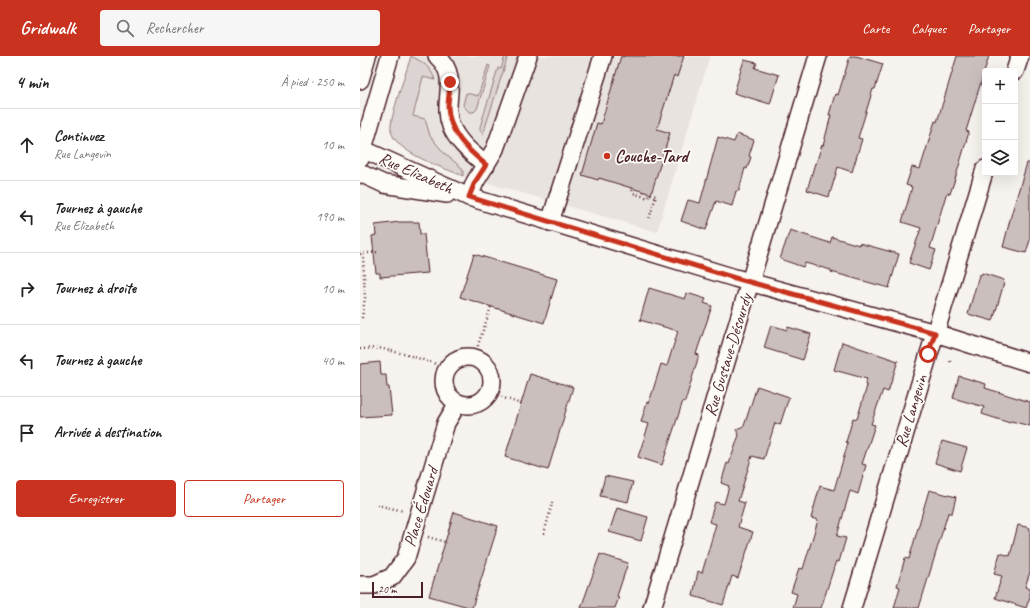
<!DOCTYPE html>
<html lang="fr">
<meta charset="utf-8">
<style>
body{margin:0;font-family:Caveat,sans-serif;background:#f6f6f6;color:#222}
.controls{position:absolute;right:12px;top:12px;display:grid;overflow:hidden;border-radius:4px;box-shadow:0 4px 16px #0002}
.controls button{width:36px;height:36px;display:grid;place-items:center;padding:0;border:0;border-bottom:1px solid #e0e0e0;background:#fff;color:#222;font:20px sans-serif}
.scale{position:absolute;left:12px;bottom:10px;width:51px;box-sizing:border-box;padding-left:4px;border:2px solid #4a1f2b;border-top:0;font-size:11px;line-height:14px;white-space:nowrap;color:#4a1f2b;-webkit-text-stroke:3px #fdfcf7;paint-order:stroke}
.stop{position:absolute;width:12px;height:12px;margin:-9px;border:3px solid #c8321e;border-radius:50%;background:#fff}
.stop.end{background:#c8321e;border-color:#fff;box-shadow:0 1px 4px #0008}
.list{margin:0;padding:0;list-style:none}
h2{display:flex;justify-content:space-between;align-items:center;height:52px;margin:0;padding:0 16px;font-size:17px}
h2 small{font-size:13px;font-weight:400;color:#767676}
.list li{display:grid;grid-template-columns:26px 1fr auto;gap:12px;align-items:center;box-sizing:border-box;height:72px;padding:0 16px;border-top:1px solid #e0e0e0}
.list b{display:block;font-size:15px;white-space:nowrap}
.list p{margin:0;font-size:13px;white-space:nowrap;color:#767676}
.list em{font-size:13px;font-style:normal;color:#767676}
.actions{display:flex;gap:8px;padding:12px 16px}
.actions a{flex:1;padding:9px 0;border:1px solid #c8321e;border-radius:4px;text-align:center;font-size:14px;color:#c8321e}
.actions .main{background:#c8321e;color:#fff}
.icon{flex:none;width:22px;height:22px;fill:none;stroke:currentColor;stroke-width:2;stroke-linecap:round;stroke-linejoin:round}
.map{position:relative;flex:none;width:670px;height:552px;overflow:hidden}
header{display:flex;align-items:center;gap:24px;box-sizing:border-box;height:56px;padding:0 20px;background:#c8321e;color:#fff}
header strong{font-size:19px}
nav{display:flex;gap:22px;margin-inline-start:auto;font-size:14px}
.search{width:280px;height:36px;background:#f6f6f6;display:flex;align-items:center;gap:10px;box-sizing:border-box;padding:0 14px;border-radius:4px;color:#767676;font-size:15px}
main{display:flex}
aside{flex:1;background:#fff}
.map>svg:first-child{display:block}
.built{fill:#e9e3e0}
.green{fill:#dcd4d2;stroke:#937a7e}
.building{fill:#cbbfbe;stroke:#4a1f2b}
.lines{fill:none;stroke-linecap:round;stroke-linejoin:round}
.minor-casing{stroke:#4a1f2b;stroke-width:20}
.path{stroke:#4a1f2b;stroke-width:2.5;stroke-dasharray:1 3;stroke-linecap:butt}
.minor{stroke:#fdfcf7;stroke-width:17}
.route{stroke:#c8321e;stroke-width:5}
.poi-dot{fill:#c8321e;stroke:#fdfcf7;stroke-width:1.5}
.labels{text-anchor:middle;dominant-baseline:central;stroke-width:3.5;stroke-linejoin:round;paint-order:stroke}
.poi-label{font-size:17px;font-weight:bold;fill:#4a1f2b;stroke:#fdfcf7;text-anchor:start}
.street-label{font-size:17px;fill:#4a1f2b;stroke:#fdfcf7}
</style>
<header>
<strong>Gridwalk</strong>
<div class="search"><svg class="icon" aria-label="search" viewBox="0 0 24 24"><circle cx="10" cy="10" r="6"/><path d="M15 15l6 6"/></svg>Rechercher</div>
<nav><a>Carte</a><a>Calques</a><a>Partager</a></nav>
</header>
<main>
<aside>
<h2>4 min<small>À pied · 250 m</small></h2>
<ul class="list">
<li><svg class="icon" aria-label="ahead" viewBox="0 0 24 24"><path d="M12 20V5M6 11l6-6 6 6"/></svg><div><b>Continuez</b><p>Rue Langevin</p></div><em>10 m</em></li>
<li><svg class="icon" aria-label="left" viewBox="0 0 24 24"><path d="M17 20v-9H6M10 6l-5 5 5 5"/></svg><div><b>Tournez à gauche</b><p>Rue Elizabeth</p></div><em>190 m</em></li>
<li><svg class="icon" aria-label="right" viewBox="0 0 24 24"><path d="M7 20v-9h11M14 6l5 5-5 5"/></svg><div><b>Tournez à droite</b></div><em>10 m</em></li>
<li><svg class="icon" aria-label="left" viewBox="0 0 24 24"><path d="M17 20v-9H6M10 6l-5 5 5 5"/></svg><div><b>Tournez à gauche</b></div><em>40 m</em></li>
<li><svg class="icon" aria-label="arrive" viewBox="0 0 24 24"><path d="M6 21V4h12l-3 4 3 4H6"/></svg><div><b>Arrivée à destination</b></div></li>
</ul>
<div class="actions"><a class="main">Enregistrer</a><a>Partager</a></div>
</aside>
<div class="map">
<svg width="670" height="552" viewBox="0 0 670 552">
<rect width="100%" height="100%" fill="#f6f3ef"/>
<filter id="ink" filterUnits="userSpaceOnUse"><feTurbulence type="fractalNoise" baseFrequency=".025" numOctaves="2"/><feDisplacementMap in="SourceGraphic" scale="8" xChannelSelector="R" yChannelSelector="G"/><feConvolveMatrix kernelMatrix="1 2 1 2 8 2 1 2 1" color-interpolation-filters="sRGB"/></filter>
<g filter="url(#ink)">
<!-- built -->
<polygon class="built" points="51,0 350,0 297,176 103,120 56,100 43,92 34,81 31,73 34,58"/>
<!-- green -->
<g class="green">
<path d="M 51,0 C 63,6 71,11 75,24 L 63,21 L 53,60 L 65,63 L 70,80 L 85,98 L 101,111 L 103,115 L 103,120 C 85,112 34,97 31,74 C 29,63 47,14 51,0 Z"/>
<polygon points="145,0 148,0 123,78 120,74 120,71 138,12 141,13"/>
<polygon points="128,9 130,10 117,53 114,56 109,56 103,49 106,37 118,40"/>
</g>
<!-- building -->
<g class="building">
<polygon points="261,0 324,0 317,21 314,19 297,73 310,77 291,138 239,122 238,124 222,119 237,67 241,68"/>
<polygon points="490,0 496,0 523,8 515,33 513,33 498,82 502,83 492,116 478,111 469,141 447,134 455,107 456,107 462,89 463,90 471,59 469,59 475,38 478,39"/>
<polygon points="597,0 629,0 606,75 609,76 596,120 590,138 587,137 586,139 570,192 576,194 569,214 549,207 561,172 542,166 552,131 546,129 552,111 560,113 575,65 577,66"/>
<polygon points="384,4 397,7 395,12 419,19 410,48 374,37"/>
<polygon points="377,78 394,84 389,100 391,101 387,113 385,112 379,135 376,135 372,150 356,145 346,174 321,165 328,144 340,147 358,81 374,86"/>
<polygon points="667,107 670,107 670,184 666,197 643,191 652,156"/>
<polygon points="40,166 59,166 60,178 64,178 68,217 20,221 20,217 16,217 12,180 16,179 15,169"/>
<polygon points="430,174 470,187 472,181 499,189 499,187 539,198 529,232 471,216 471,214 445,207 443,211 420,203"/>
<polygon points="114,198 197,223 184,267 100,241"/>
<polygon points="622,217 644,224 643,227 644,227 633,265 608,258 619,219 621,219"/>
<polygon points="289,232 325,243 327,237 346,243 344,247 352,250 336,298 339,299 325,346 323,345 302,409 278,401 289,368 281,366 287,346 289,347 301,308 307,310 318,275 280,264"/>
<polygon points="411,269 427,274 428,271 451,278 443,304 404,292"/>
<polygon points="482,286 538,305 528,336 523,334 511,368 515,369 502,408 506,409 498,438 490,435 477,480 486,482 479,506 476,505 461,552 433,552 437,538 431,536 439,512 443,513 458,464 451,462 460,430 474,434 488,387 486,386 493,362 497,363 507,330 505,329 507,323 474,314"/>
<polygon points="20,306 21,319 26,319 27,331 29,331 32,359 0,361 0,308"/>
<polygon points="170,318 213,331 188,414 145,401"/>
<polygon points="599,320 626,328 625,332 670,346 670,370 651,365 650,367 622,358 624,351 593,342"/>
<polygon points="397,330 429,341 420,369 415,367 404,403 392,400 378,445 385,447 378,471 393,476 378,522 372,520 363,549 333,540 338,515 342,517 356,468 349,466 355,446 364,448 369,430 361,427 367,407 369,408 379,379 376,373 384,370"/>
<polygon points="582,385 607,392 600,415 575,407"/>
<polygon points="245,420 273,426 268,446 240,440"/>
<polygon points="569,434 596,441 592,457 588,457 559,552 534,552 540,531 537,530 545,502 549,503"/>
<polygon points="257,452 288,461 281,485 249,476"/>
<polygon points="94,456 138,470 112,552 69,540"/>
<polygon points="658,469 670,472 670,516 665,531 670,533 670,541 666,552 635,542 642,520 634,518 640,497 650,500"/>
<polygon points="240,498 268,507 257,540 259,541 255,552 221,552"/>
</g>
<g class="lines">
<!-- minor casing -->
<g class="minor-casing">
<g id="minor">
<path d="M 77,0 C 101,22 81,44 91,70 C 98,87 113,98 126,109"/>
<polyline points="655,15 660,0"/>
<polyline points="0,24 7,0"/>
<polyline points="0,92 109,141 375,222 575,277 670,307"/>
<polyline points="0,103 30,0"/>
<polyline points="0,117 24,128 87,138"/>
<polyline points="109,141 115,126 135,93 168,0"/>
<polyline points="190,166 243,0"/>
<circle cx="108" cy="325" r="24"/>
<polyline points="0,529 14,529 32,521 46,502 86,367 98,347"/>
<polyline points="292,552 458,0"/>
<polyline points="492,552 625,113"/>
</g>
</g>
<!-- path -->
<g class="path">
<polyline points="263,0 264,1"/>
<polyline points="272,134 273,137 288,142 290,138 296,140 289,163"/>
<polyline points="0,198 18,196"/>
<polyline points="2,262 5,242 3,198"/>
<polyline points="0,293 19,292 48,299 76,308"/>
<polyline points="117,302 118,289 131,251"/>
<polyline points="590,305 591,307"/>
<polyline points="131,335 144,342 161,348"/>
<polyline points="17,449 44,455"/>
<polyline points="184,478 193,444"/>
<polyline points="68,481 85,486"/>
</g>
<!-- minor -->
<use href="#minor" class="minor"/>
</g>
</g>
<g class="lines" filter="url(#ink)">
<!-- route -->
<path class="route" d="M 90,26 C 90,34 88,43 88,51 C 89,77 107,93 126,109 L 115,126 L 109,141 L 375,222 L 575,277 L 568,298"/>
</g>
<!-- markers -->
<circle class="poi-dot" cx="247" cy="100" r="4"/>
<g class="labels">
<!-- poi labels -->
<g class="poi-label">
<text x="255" y="100">Couche-Tard</text>
</g>
<!-- street labels -->
<g class="street-label">
<text transform="translate(56 117) rotate(24)">Rue Elizabeth</text>
<text transform="translate(368 299) rotate(-73)">Rue Gustave-Désourdy</text>
<text transform="translate(551 355) rotate(-73)">Rue Langevin</text>
<text transform="translate(61 451) rotate(-73)">Place Édouard</text>
</g>
</g>
</svg>
<div class="controls">
<button>+</button>
<button>−</button>
<button><svg class="icon" aria-label="layers" viewBox="0 0 24 24"><path d="M12 4l9 5-9 5-9-5zM3 14l9 5 9-5"/></svg></button>
</div>
<div class="scale">20 m</div>
<div class="stop" style="left:568px;top:298px"></div>
<div class="stop end" style="left:90px;top:26px"></div>
</div>
</main>
